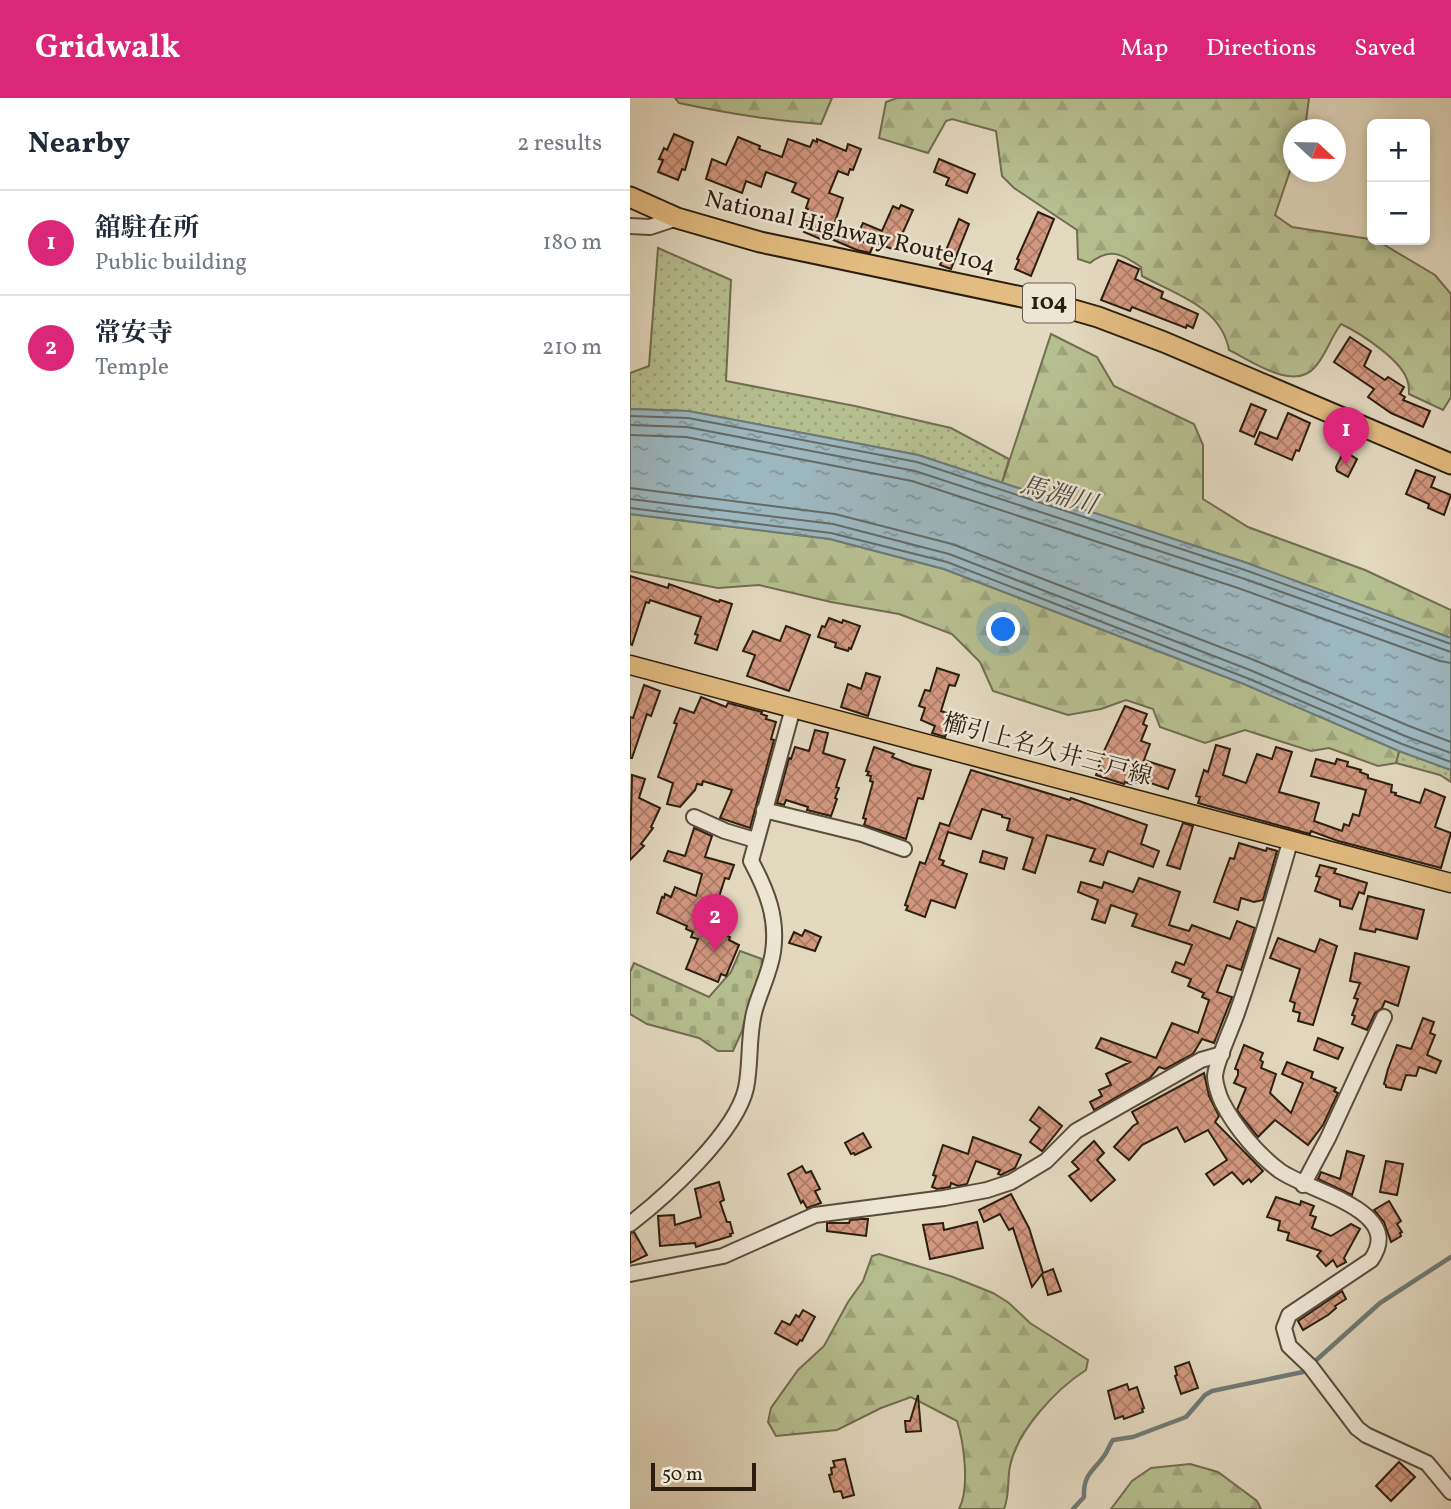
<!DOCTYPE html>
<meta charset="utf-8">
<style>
body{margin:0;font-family:Vollkorn,"Noto Serif JP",serif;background:#f2f2f3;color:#1f2937}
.controls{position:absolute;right:21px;top:21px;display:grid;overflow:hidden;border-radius:10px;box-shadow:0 4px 10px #0003}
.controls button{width:63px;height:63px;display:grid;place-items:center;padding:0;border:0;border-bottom:2px solid #e0e1e3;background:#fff;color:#1f2937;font:35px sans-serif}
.compass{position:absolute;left:653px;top:21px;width:63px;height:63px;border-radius:50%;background:#fff;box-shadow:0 4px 10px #0003;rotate:112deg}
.scale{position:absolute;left:21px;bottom:18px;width:105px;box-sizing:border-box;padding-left:7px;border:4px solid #2b1e0e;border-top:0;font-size:19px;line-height:24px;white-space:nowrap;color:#2b1e0e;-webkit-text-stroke:5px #ede6d5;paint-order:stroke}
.you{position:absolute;left:374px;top:532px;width:24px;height:24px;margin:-18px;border:5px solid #fff;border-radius:50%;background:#1a73e8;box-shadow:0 0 0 10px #1a73e833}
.badge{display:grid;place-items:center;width:46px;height:46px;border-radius:50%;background:#db2777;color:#fff;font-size:23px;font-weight:700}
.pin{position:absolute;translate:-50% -58px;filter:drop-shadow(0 2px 4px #0008)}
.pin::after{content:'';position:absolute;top:37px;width:24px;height:21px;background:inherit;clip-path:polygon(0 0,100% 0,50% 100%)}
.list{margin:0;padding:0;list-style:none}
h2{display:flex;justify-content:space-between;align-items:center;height:91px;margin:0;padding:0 28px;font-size:30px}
h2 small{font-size:23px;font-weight:400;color:#747a83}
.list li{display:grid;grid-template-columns:46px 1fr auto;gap:21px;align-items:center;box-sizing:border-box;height:105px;padding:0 28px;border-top:2px solid #e0e1e3}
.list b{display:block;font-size:26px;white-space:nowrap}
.list p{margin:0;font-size:23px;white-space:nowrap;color:#747a83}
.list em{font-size:23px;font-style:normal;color:#747a83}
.map{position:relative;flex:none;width:821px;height:1411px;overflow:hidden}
header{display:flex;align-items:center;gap:42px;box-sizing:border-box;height:98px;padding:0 35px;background:#db2777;color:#fff}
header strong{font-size:33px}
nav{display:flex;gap:38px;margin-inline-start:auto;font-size:24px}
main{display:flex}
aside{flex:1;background:#fff}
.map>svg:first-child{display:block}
.grass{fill:url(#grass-dots);stroke:#706e4f;stroke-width:2}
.forest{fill:url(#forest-firs);stroke:#706e4f;stroke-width:2}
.cemetery{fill:url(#cemetery-stones);stroke:#706e4f;stroke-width:2}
.water{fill:url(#water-ripples);stroke:#6f7a78;stroke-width:2}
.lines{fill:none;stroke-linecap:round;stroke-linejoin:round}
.shore{stroke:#646a66;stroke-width:2}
.stream{stroke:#6f7a78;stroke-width:4.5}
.building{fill:url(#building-cross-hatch);stroke:#2b1e0e;stroke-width:2}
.minor-casing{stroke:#594d3a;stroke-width:18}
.major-casing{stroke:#2b1e0e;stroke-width:21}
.highway-casing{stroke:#2b1e0e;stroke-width:23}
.minor{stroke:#ede6d5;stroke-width:14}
.major{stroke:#e2bc80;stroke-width:18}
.highway{stroke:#e2bc80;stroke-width:19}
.labels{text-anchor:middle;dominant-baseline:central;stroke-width:5;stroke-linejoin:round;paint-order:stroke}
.shield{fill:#ede6d5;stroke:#655a4a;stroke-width:2}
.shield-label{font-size:23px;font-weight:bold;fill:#2b1e0e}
.street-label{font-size:24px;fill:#2b1e0e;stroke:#ede6d5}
.water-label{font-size:26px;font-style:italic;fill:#4d4c43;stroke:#ede6d5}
</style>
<header>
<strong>Gridwalk</strong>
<nav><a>Map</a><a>Directions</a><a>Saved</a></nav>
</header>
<main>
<aside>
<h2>Nearby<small>2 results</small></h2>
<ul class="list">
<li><span class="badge">1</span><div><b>舘駐在所</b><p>Public building</p></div><em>180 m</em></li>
<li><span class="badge">2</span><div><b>常安寺</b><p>Temple</p></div><em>210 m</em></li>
</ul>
</aside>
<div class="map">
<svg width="821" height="1411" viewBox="0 0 821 1411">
<defs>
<pattern id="grass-dots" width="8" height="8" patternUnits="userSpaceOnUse" patternTransform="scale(1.75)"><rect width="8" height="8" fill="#b6bf90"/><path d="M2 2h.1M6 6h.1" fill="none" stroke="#9da47b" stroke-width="1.8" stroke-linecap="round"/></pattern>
<pattern id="forest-firs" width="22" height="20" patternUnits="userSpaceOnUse" patternTransform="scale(1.75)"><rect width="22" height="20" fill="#b6bf90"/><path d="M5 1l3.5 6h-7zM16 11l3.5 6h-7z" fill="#9da47b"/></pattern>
<pattern id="cemetery-stones" width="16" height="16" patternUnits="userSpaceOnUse" patternTransform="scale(1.75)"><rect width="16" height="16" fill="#b6bf90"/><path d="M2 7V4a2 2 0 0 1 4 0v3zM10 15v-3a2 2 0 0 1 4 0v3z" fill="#9da47b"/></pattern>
<pattern id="water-ripples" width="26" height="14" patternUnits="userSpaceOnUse" patternTransform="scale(1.75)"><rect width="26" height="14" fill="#9cb7be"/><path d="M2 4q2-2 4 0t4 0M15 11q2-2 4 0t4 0" fill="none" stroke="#7f9499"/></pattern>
<pattern id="building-cross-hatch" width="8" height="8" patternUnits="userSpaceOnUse" patternTransform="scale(1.75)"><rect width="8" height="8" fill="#d29880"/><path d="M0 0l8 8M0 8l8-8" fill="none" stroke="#ab7b67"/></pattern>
</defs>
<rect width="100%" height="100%" fill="#e3d9bf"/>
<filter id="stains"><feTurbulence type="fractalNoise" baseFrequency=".00286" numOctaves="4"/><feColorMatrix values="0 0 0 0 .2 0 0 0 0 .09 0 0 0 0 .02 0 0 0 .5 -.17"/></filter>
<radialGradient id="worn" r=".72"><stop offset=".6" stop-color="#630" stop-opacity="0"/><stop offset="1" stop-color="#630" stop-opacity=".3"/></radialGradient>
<!-- grass -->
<g class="grass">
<polygon points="28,150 101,182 96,283 225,308 321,330 379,361 372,385 288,357 58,313 0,311 0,275 19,268"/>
<polygon points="769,653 821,672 821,684 810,677 766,665"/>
</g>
<!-- forest -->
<g class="forest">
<path d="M 45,0 L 202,0 L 191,26 C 143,23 96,15 49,5 Z"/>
<path d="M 267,0 L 679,0 L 675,31 L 664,32 L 663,64 L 645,117 L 662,129 L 746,142 L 805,177 L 821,196 L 821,299 L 813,312 L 779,296 C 779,292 779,288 778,285 C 774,263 730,235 711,226 C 701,239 696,257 685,269 C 664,294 622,263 599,252 C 591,209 547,197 512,178 L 511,169 C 492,156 480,149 460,165 L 448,161 L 447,132 L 384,90 L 372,78 L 366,33 L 322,21 L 316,23 L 298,55 L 249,40 L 256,4 Z"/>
<polygon points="421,236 467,259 484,288 564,326 573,347 573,401 618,429 735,472 821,512 821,540 617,465 372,385"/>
<polygon points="0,416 200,441 314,471 614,586 769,653 766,665 748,668 699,650 681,653 615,632 575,645 530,629 523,611 496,602 471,611 438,617 363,593 350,564 322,536 269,516 201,504 129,487 88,490 0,473"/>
<path d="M 249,1156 L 323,1179 L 363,1195 L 379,1205 L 400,1225 L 458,1262 L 456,1272 C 426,1291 387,1333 380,1368 C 377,1383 380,1396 374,1411 L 329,1411 C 340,1390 334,1345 327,1323 L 281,1299 L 251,1310 L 207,1332 L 146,1338 L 138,1324 L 141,1310 L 168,1272 L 194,1248 L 218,1204 L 233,1183 L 242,1158 Z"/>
<polygon points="560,1366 588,1374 627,1403 631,1411 481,1411 502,1383 521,1370"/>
</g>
<!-- cemetery -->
<polygon class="cemetery" points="110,853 132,861 132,869 120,901 112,933 103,953 88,953 69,940 17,926 0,916 0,874 4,865 79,899 101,874"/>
<!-- water -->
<polygon class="water" points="0,311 58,313 288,357 617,465 821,540 821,672 769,653 614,586 314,471 200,441 0,416"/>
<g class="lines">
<!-- shore -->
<g class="shore">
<polyline points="0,318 58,320 287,364 615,472 821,546"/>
<polyline points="0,327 57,329 285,373 612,480 821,554"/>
<polyline points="0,337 56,339 282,383 608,490 810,563 821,565"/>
<polyline points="0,390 205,416 322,446 624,562 779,628 821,644"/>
<polyline points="0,401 203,426 319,456 620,572 775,638 821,655"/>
<polyline points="0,410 201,435 317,464 617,580 772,646 821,664"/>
</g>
<!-- stream -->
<path class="stream" d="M 443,1411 L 454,1399 C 453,1376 463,1374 474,1358 C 478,1353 479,1347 483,1342 L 503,1339 L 556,1319 L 575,1297 L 582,1293 L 673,1274 L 750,1205 L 821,1159"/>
</g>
<!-- building -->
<g class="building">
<polygon points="44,36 63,44 55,72 52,71 48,82 28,74 33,62 29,61 34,50 37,52"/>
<polygon points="108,39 130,48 129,51 152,59 158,41 180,49 183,42 187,44 187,41 216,53 218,46 231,51 223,72 220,71 218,77 208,73 199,95 213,100 203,130 243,148 240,155 227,152 199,140 196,140 195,143 174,134 182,116 177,114 178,111 176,110 179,101 162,94 166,85 136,74 131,89 116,83 112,95 76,81 82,61 96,67"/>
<polygon points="309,61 345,76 337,95 316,87 319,80 304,74"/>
<polygon points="271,107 283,112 265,152 227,138 233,125 252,133 263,108 269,111"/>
<polygon points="408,114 424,121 401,178 385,171 389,162 387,161"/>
<polygon points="329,121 339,126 321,171 310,167"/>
<polygon points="488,162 509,171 505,181 533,194 531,200 568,216 563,230 557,227 556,230 502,209 500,213 471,202"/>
<polygon points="720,239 741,253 734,268 755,282 758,279 774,289 770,296 775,299 773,302 800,313 793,329 761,315 738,299 744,291 704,264"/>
<polygon points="621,306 636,312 624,339 610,333"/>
<polygon points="658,315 680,325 669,353 666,352 662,362 625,346 630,334 647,341"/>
<polygon points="714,353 727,361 718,379 707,373 706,369"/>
<polygon points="786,372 805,379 801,389 821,397 814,417 798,410 799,406 776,396"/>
<polygon points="0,478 38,490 39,486 89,504 90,502 102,506 87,552 65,545 68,537 65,536 71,519 20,502 19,505 16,504 2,547 0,546"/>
<polygon points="199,520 212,525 213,522 230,528 221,551 219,550 218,553 205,549 206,545 188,539 192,528 195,529"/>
<polygon points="156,528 180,537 159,593 117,578 125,557 113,553 123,533 150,543"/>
<polygon points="307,570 329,577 325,588 319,587 311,613 323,617 315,639 302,635 305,628 291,622 295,610 289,608 295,592 300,593"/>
<polygon points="236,575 250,579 238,618 211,609 218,586 231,591"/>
<polygon points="14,587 30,593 21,618 17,616 2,660 0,660 0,619 3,620"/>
<polygon points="71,599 96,609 98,605 132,614 131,616 137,618 136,621 146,624 141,641 144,642 120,730 90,720 102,692 73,683 72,687 67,686 65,692 50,709 37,706 43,685 28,679 47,626 44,625 50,610 64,615"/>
<polygon points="495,608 517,616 513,626 517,628 511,643 520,646 514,662 545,672 538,691 509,681 508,685 502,684 501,686 495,684 494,686 466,677 474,653"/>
<polygon points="185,632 198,635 193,655 215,662 206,689 209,690 205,700 207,701 201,718 177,712 178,709 156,702 154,707 147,705 159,660 161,661 165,649 179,653"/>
<polygon points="586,647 600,651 593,677 616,685 627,656 642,661 646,649 662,654 649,694 689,705 684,723 712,733 714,726 719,728 723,716 729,718 736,692 681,678 686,661 705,666 707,661 718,664 717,668 731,672 730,674 738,677 738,680 762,687 761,694 766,695 765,697 790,705 795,691 815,699 805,729 821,735 811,770 708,743 681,733 680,736 568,705 570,699 566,698 574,672 578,674"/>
<polygon points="244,649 264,656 262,659 282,667 301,672 293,701 288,700 276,741 234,727 236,721 233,720 243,684 240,683 241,678 237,677 239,674 236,673"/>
<polygon points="341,672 440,702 441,700 517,727 511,746 529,753 523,769 478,753 473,767 460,763 465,751 417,737 405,775 393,771 403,740 377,732 380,721 372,719 372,717 352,711 341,741 318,734 309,761 314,763 312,767 337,776 325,810 301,802 295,819 276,812 278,808 275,807 290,764 295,766 310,725 319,728"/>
<polygon points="2,677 15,681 9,700 30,710 21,729 23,730 11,746 14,748 0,762"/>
<polygon points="553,725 563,728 550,771 537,767"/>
<polygon points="64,730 82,738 75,759 104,767 99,781 95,780 88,802 85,802 74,828 100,839 99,842 109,847 96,878 91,876 88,884 56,871 68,841 61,839 63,834 56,831 57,828 27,815 32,799 34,800 35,796 41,799 45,789 66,798 72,776 34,763 38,753 55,758"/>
<polygon points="609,745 636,753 637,750 647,753 633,802 624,804 611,800 608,812 584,804 600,760 604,761"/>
<polygon points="353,753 377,760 374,771 350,764"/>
<polygon points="690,767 706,771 704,775 737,785 734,796 729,794 722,811 710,808 710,802 685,793 690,779 686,778"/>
<polygon points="509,780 550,794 539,827 559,833 562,827 600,841 607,823 625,830 611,872 597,867 587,894 602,899 584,945 572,941 563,956 535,971 529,969 520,980 464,1012 460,1004 472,998 469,992 481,987 476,976 500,964 466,950 471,940 526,960 542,925 568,935 579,902 572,899 574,895 558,888 561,881 542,874 546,864 554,867 562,847 502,828 507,816 481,807 475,825 462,821 468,802 448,794 451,784 472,790 474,784 503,794"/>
<polygon points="738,798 794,812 787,841 746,831 745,834 730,831"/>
<polygon points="175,832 191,839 185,853 159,845 164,834 172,838"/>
<polygon points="648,840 685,854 690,841 707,848 683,927 668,923 670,915 663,913 665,905 660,903 670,871 640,860"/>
<polygon points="725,855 779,869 768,908 755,903 752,910 745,915 737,932 722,926 725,918 722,917 728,901 724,900 730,885 720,883"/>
<polygon points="793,920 804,924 800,935 805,937 797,957 811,963 806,975 789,969 786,978 776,977 771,992 756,989 756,987 754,986 758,971 767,947 781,951"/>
<polygon points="688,940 713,950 708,961 684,952"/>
<polygon points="614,947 633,955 630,962 633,964 631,970 646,976 640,995 661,1015 673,985 652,976 657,964 683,974 681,980 706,990 704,993 708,995 693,1027 678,1047 645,1022 628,1039 611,1018 607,1012 616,990 604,985 608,977 608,972 605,971"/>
<polygon points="574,975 579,998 589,1018 585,1024 633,1073 621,1084 619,1081 613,1086 602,1074 584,1087 576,1076 597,1062 578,1032 555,1044 547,1029 512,1047 499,1062 484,1049 503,1028 508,1025 502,1014"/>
<polygon points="409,1009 432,1028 412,1053 400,1044 410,1030 400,1022"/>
<polygon points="233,1035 241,1049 225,1057 224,1055 221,1056 215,1045"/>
<polygon points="343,1039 391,1057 385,1070 371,1077 368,1076 370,1072 346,1063 337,1086 328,1088 321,1085 320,1089 307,1091 302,1089 306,1078 303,1077 313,1047 338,1056"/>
<polygon points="464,1043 474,1055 467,1062 485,1082 461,1103 439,1078 449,1071 442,1064"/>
<polygon points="717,1053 734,1058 722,1097 688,1081 691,1074 710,1081"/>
<polygon points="756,1063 773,1066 767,1097 750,1094"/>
<polygon points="172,1068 176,1075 181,1073 190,1091 185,1093 191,1105 177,1110 173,1103 171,1105 158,1076"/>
<polygon points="89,1084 94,1102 90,1104 97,1124 100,1124 103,1135 100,1136 101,1138 66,1149 65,1145 30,1148 28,1118 44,1117 45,1127 71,1119 65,1091"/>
<polygon points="381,1096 399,1130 413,1175 423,1171 431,1193 418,1197 412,1176 402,1189 383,1130 379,1132 370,1116 354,1124 349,1112"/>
<polygon points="646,1099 670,1107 671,1103 684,1108 680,1117 686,1119 682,1130 701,1138 721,1126 730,1131 714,1160 716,1164 707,1169 703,1162 696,1168 687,1158 691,1153 657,1142 659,1135 648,1132 650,1123 637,1119"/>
<polygon points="759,1103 771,1123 767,1126 772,1134 770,1135 771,1138 761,1144 754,1124 744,1112"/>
<polygon points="232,1121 238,1121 236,1138 197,1133 197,1125 219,1125 220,1122"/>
<polygon points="347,1124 353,1150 300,1161 293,1127 313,1125 314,1132"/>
<polygon points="4,1134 17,1157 0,1165 0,1135"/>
<polygon points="712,1193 716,1201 705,1208 706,1210 698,1217 673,1232 668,1223"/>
<polygon points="173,1212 185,1219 172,1243 170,1242 167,1247 145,1235 152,1223 160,1227 166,1217 169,1219"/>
<polygon points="559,1264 568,1290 551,1296 545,1278 547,1277 545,1269"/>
<polygon points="497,1286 499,1292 507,1289 514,1310 512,1311 513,1314 494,1321 493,1318 485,1321 478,1293"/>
<polygon points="288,1297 291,1333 276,1334 275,1323 280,1323"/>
<polygon points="215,1361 224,1397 213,1400 211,1393 204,1394 199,1377 202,1376 201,1370 205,1369 203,1363"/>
<polygon points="769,1364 785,1379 761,1403 746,1388"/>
</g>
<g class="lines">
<!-- minor casing -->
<g class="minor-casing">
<g id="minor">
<polyline points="0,128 20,129 47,120"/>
<polyline points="134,712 232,736 274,751"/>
<polyline points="64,719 95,733 125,742"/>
<path d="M 660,744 C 644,800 627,857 608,912 C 603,928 586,963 585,978 C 585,985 589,998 592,1004 C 605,1029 627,1056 650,1073 C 680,1094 776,1112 741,1162 L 659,1217 L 654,1230 L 659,1248 L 680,1268 L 727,1330 L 736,1337 L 797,1365 L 821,1394"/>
<polyline points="673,1087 698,1040 754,919"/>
<path d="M 0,1126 C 36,1098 106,1035 116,990 C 121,966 118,940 124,915 C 129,895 140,875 143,854 C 148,820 137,793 121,763 L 163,610"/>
<polyline points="0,1176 93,1158 185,1117 314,1100 357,1092 381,1084 416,1063 446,1033 571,962 592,956"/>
</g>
</g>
<!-- major casing -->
<g class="major-casing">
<polyline id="major" points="0,567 821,785"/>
</g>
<!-- highway casing -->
<g class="highway-casing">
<polyline id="highway" points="0,99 47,120 130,144 416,204 468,219 534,244 821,366"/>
</g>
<!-- minor -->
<use href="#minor" class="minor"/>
<!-- major -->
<use href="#major" class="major"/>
<!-- highway -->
<use href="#highway" class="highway"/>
</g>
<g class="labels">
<!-- shield labels -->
<rect class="shield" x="393" y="185.5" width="52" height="39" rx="5"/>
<g class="shield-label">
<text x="419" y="205">104</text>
</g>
<!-- street labels -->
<g class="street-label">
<text transform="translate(220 135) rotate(13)">National Highway Route 104</text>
<text transform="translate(417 653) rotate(15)">櫛引上名久井三戸線</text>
</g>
<!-- water labels -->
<g class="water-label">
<text transform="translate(428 398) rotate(16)">馬淵川</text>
</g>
</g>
<rect width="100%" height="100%" filter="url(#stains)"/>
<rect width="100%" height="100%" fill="url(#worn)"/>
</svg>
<div class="controls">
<button>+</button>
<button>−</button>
</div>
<svg class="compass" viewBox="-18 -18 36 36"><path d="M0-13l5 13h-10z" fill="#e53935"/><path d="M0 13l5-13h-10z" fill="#747a83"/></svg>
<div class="scale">50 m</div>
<div class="you"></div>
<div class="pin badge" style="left:716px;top:367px">1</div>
<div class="pin badge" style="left:85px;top:854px">2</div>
</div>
</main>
